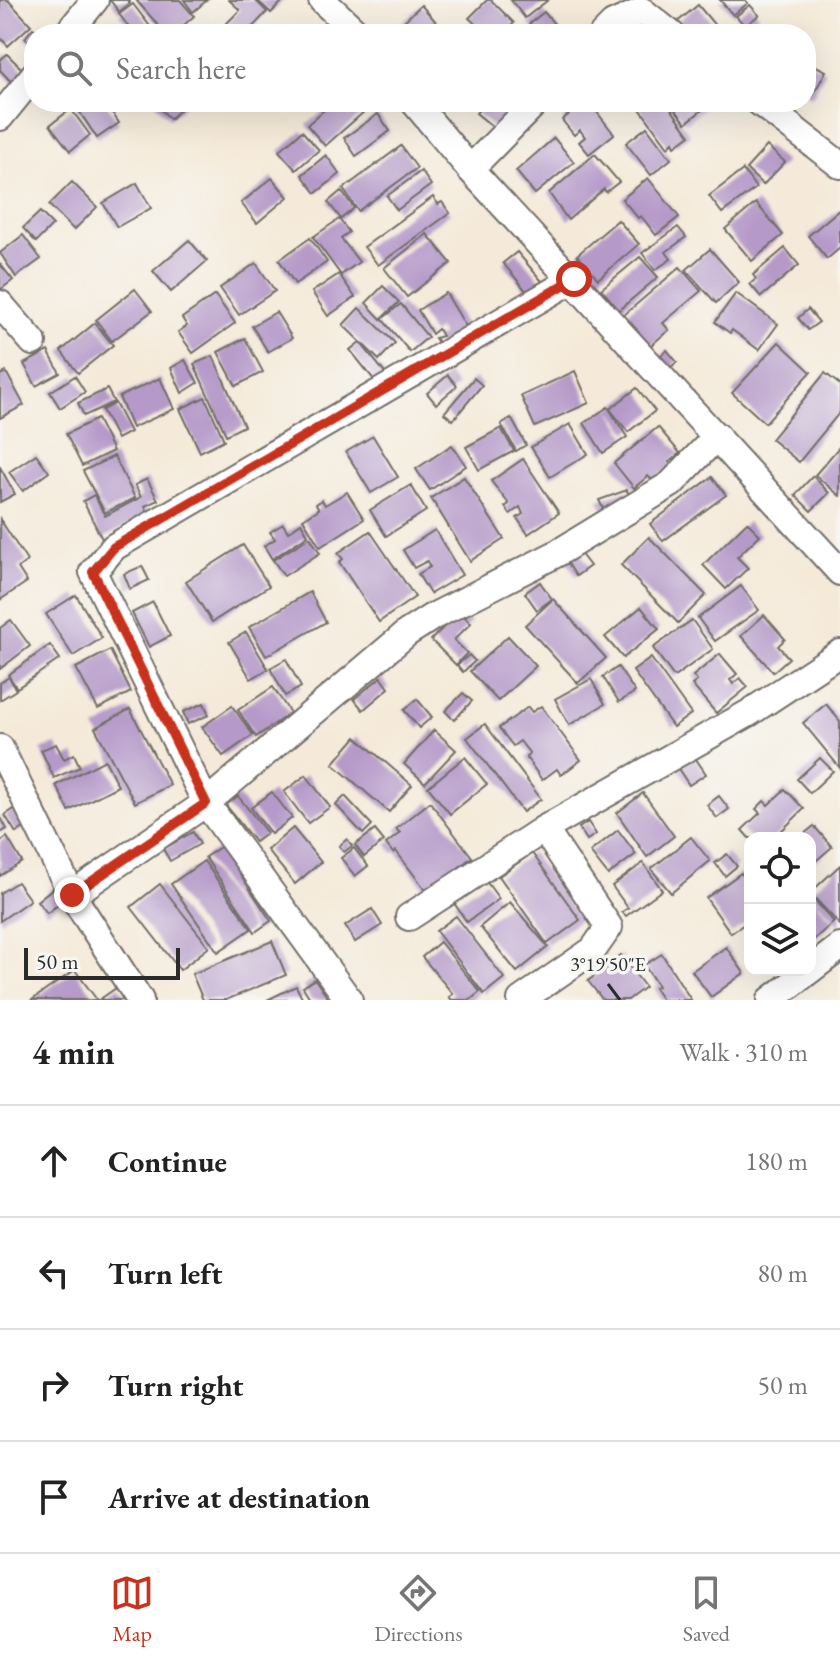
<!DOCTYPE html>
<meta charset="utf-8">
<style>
body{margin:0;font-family:"EB Garamond",serif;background:#f2f2f2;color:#222}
.controls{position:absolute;right:24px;bottom:24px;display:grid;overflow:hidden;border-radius:16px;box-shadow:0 8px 32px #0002}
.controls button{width:72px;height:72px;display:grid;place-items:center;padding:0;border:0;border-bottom:2px solid #e0e0e0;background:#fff;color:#222;font:40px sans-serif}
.scale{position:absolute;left:24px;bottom:20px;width:156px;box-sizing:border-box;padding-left:8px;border:4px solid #2b2b2b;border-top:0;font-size:22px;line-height:28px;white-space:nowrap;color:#2b2b2b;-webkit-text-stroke:6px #f6f6f2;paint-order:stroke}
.stop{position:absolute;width:24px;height:24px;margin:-18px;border:6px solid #c8321e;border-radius:50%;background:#fff}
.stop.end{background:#c8321e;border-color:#fff;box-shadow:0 2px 8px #0008}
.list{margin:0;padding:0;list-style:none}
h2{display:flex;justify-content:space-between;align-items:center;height:104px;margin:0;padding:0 32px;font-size:34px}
h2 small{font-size:26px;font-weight:400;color:#767676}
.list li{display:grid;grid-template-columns:52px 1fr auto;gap:24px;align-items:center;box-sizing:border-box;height:112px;padding:0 32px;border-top:2px solid #e0e0e0}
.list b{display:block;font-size:30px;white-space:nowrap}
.list em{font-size:26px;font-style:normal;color:#767676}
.icon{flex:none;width:44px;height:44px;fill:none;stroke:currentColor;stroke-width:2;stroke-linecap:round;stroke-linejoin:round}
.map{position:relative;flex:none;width:840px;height:1000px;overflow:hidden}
.search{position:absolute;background:#fff;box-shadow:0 8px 32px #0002;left:24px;right:24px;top:24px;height:88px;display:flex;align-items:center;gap:20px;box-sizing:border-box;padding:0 28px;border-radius:32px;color:#767676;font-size:30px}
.sheet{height:552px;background:#fff}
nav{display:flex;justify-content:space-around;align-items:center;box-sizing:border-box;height:112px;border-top:2px solid #e0e0e0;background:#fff;font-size:22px;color:#767676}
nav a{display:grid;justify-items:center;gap:4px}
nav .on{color:#c8321e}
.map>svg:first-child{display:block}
.building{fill:#b59ac9}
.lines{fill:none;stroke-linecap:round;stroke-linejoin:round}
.minor-casing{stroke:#726e68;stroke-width:30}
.minor{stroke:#fff;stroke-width:26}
.route{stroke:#c8321e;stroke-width:10}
.ticks{fill:none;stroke:#2b2b2b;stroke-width:3}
.ticks-label{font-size:20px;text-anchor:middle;fill:#2b2b2b;stroke:#f6f6f2;stroke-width:7;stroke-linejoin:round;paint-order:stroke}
</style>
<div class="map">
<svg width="840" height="1000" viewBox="0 0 840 1000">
<rect width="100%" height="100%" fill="#f6f6f2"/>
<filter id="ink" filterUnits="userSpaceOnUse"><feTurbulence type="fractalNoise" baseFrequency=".0125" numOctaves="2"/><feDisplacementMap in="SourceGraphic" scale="16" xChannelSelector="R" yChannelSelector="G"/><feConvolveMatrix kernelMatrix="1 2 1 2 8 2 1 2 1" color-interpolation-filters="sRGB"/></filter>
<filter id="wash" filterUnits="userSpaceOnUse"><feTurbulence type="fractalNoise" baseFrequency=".006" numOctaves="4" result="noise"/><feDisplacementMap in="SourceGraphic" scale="32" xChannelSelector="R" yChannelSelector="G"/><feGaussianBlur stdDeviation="1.8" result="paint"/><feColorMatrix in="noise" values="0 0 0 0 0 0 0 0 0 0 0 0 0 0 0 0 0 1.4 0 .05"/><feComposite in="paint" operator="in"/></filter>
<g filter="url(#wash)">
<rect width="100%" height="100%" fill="#f5ead9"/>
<g id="blocks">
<!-- building -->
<g class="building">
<polygon points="0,0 8,0 31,25 8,46 0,37"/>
<polygon points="110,0 128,0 130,3 119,12"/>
<polygon points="136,0 180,0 194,16 174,34 166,34"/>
<polygon points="184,0 207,0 193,12"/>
<polygon points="229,0 255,0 267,12 246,34 234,34 225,25 240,10"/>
<polygon points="257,0 284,0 271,13"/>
<polygon points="487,0 491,0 514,23 503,34 486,34 469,18"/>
<polygon points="511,0 548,0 525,18"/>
<polygon points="720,0 745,0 748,3 733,15"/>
<polygon points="133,4 156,34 134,34 119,14"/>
<polygon points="421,5 438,24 426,34 406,34 399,26"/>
<polygon points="698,5 722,34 686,34 676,23"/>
<polygon points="750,5 759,15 745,26 736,16"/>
<polygon points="544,12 563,34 537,34 529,24"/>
<polygon points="33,28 41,34 34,34 34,46 25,38"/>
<polygon points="7,54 27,74 15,86 0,70 0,60"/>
<polygon points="806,61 826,71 812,97 806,94"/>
<polygon points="73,102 105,102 119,123 97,138"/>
<polygon points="154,102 188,102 170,119"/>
<polygon points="333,102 357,102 365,111 325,146 307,125"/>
<polygon points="485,102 530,102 503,135 476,113"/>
<polygon points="585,102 589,102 614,134 589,154 579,142 585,137 580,130 574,135 562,120"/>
<polygon points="635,102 666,102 690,135 675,146 673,142 668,147"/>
<polygon points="669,102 712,102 686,123"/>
<polygon points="71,109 90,135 70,151 50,125"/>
<polygon points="378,114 390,131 356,156 344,138"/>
<polygon points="647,127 671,159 651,175 626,143"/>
<polygon points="302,131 319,150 296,170 279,151"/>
<polygon points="554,138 574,162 535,194 516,171"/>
<polygon points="401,146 417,168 358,211 343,189"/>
<polygon points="767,146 785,162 763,185 746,169"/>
<polygon points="595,154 619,182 606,192 604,189 568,220 549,193"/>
<polygon points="326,155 340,174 316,193 302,175"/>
<polygon points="743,170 756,188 722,213 709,196"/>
<polygon points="421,171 431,185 397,210 387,196"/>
<polygon points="272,178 288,197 257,223 241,203"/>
<polygon points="648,178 679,217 656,235 641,216 638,218 622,199"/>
<polygon points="72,182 97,207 74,230 49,205"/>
<polygon points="137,183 151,208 117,227 103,203"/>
<polygon points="341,191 354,208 341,219 328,202"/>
<polygon points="433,197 438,204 442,202 450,213 378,265 364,247"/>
<polygon points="756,203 783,235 752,261 725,229"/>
<polygon points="840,209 840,248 827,259 808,236"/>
<polygon points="40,212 53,225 36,242 23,228"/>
<polygon points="339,219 349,232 341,238 359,262 341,275 313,237"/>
<polygon points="618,220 639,244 598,279 577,255"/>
<polygon points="678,227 686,237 666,252 671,259 655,270 642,253"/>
<polygon points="427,234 451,263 407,297 384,268"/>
<polygon points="23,235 41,259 16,277 0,253"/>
<polygon points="310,238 327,262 295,284 279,260"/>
<polygon points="189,240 207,261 171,292 153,271"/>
<polygon points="785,248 799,265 761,297 750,284 756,279 753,275"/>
<polygon points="710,249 739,282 716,303 686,270"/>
<polygon points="517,252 546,286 532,298 503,263"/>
<polygon points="640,257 658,277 619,310 601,289"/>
<polygon points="256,263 275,291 239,315 220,288"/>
<polygon points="0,264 13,280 0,290"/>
<polygon points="680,267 701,291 663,323 669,330 650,346 624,315"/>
<polygon points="339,274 355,297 328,316 312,292"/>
<polygon points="383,286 399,302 381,319 366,303"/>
<polygon points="135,289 152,311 112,341 96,320"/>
<polygon points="446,293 468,330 441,347 435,338 442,336 438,329 432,334 418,310"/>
<polygon points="736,293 778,324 759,350 732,330 730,333 715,322"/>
<polygon points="215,295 235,323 193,353 178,332 187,326 182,318"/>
<polygon points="401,304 428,337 410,352 382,319"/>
<polygon points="359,308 395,343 379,360 343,325"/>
<polygon points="808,309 819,322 808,330 798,318"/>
<polygon points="276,312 292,338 268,352 252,326"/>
<polygon points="95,323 113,345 78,373 61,351"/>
<polygon points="245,338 263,372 236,386 218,352"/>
<polygon points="360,342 385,373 375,381 350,350"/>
<polygon points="779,342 811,372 765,423 732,393"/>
<polygon points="667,350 677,362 660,376 651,364"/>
<polygon points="48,351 60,373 36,386 24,364"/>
<polygon points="213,356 244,426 226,435 194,364"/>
<polygon points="185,360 198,383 182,393 171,368"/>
<polygon points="575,371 589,403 535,427 521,396"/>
<polygon points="6,372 24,405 0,418 0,375"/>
<polygon points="825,373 840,385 840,412 799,462 771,439"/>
<polygon points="448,375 457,386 436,404 427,393"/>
<polygon points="75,376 85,392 60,408 50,392"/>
<polygon points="160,378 174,409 132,428 119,397"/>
<polygon points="474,378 482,385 453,420 444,413"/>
<polygon points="637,388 655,411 628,432 610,409"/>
<polygon points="107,389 114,402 84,416 78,403"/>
<polygon points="205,397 224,440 200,452 180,409"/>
<polygon points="115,403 130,432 117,439 102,410"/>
<polygon points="608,407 627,437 603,453 584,423"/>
<polygon points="511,418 526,445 516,451 501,424"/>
<polygon points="97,419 113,451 82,466 66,434"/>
<polygon points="570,424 588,454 550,477 531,447"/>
<polygon points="658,427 680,453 669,462 672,465 653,481 648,476 634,488 614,463"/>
<polygon points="501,428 514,451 479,470 466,447"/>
<polygon points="373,436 398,477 371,493 346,452"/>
<polygon points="452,445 466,466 430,490 416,469"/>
<polygon points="840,446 840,496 815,475"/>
<polygon points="36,454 49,472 23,491 9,472"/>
<polygon points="114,456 135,498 105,513 83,471"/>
<polygon points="523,459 559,513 528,534 517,518 523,514 520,507 510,514 505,507 509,504 491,481"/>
<polygon points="0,467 15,494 0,502"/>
<polygon points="813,476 829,493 811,511 795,495"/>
<polygon points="464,477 504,539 470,561 431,498"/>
<polygon points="712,477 726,495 663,541 650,524"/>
<polygon points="147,479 158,500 145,506 149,514 102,539 83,501 94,495 105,516 141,497 135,485"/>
<polygon points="411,485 426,511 386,536 370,510"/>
<polygon points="627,490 631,500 604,511 599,500"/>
<polygon points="347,492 364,519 320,547 303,519 319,509 316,504 322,500 325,505"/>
<polygon points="0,519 27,561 18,568 27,582 0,600"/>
<polygon points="747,522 760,535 737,557 748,568 726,589 703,565"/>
<polygon points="301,523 308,535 272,559 264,546 275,539 270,532 283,524 288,532"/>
<polygon points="435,530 462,575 430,594 418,574 430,567 427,561 414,568 403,550"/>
<polygon points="370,531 415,597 379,622 339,562 343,559 338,553"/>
<polygon points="310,537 320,553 284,576 273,560"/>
<polygon points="649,537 706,595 678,623 621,565"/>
<polygon points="243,545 269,586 212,622 186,581"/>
<polygon points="580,553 590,566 576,576 567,562"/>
<polygon points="142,566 149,580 130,589 124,574"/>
<polygon points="540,582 552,599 537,610 525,593"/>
<polygon points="741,586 759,610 715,641 698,618"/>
<polygon points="310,592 326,622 266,656 249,627"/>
<polygon points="76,595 102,638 73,656 46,614"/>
<polygon points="553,599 606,658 578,683 525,625"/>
<polygon points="153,602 170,636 149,647 132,613"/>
<polygon points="641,607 659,629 623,658 605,637"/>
<polygon points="459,611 471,623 454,640 467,653 456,665 431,640"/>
<polygon points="764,615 785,639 778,646 789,658 773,672 741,636"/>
<polygon points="11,620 30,646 0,669 0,628"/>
<polygon points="692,620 713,649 674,677 653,648"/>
<polygon points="246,632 268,669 251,679 229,642"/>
<polygon points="508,636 536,666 498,701 470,671"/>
<polygon points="50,645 60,659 17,688 8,675"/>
<polygon points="110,650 131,692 98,709 76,668"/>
<polygon points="720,654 737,674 730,680 733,684 740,678 748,687 716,713 692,685 697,681 693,676"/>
<polygon points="469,655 475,661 463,672 457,665"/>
<polygon points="651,658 691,714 673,727 633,671"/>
<polygon points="286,659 301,687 285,696 270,668"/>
<polygon points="618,667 635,692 619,702 603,677"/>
<polygon points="9,677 16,690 0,700 0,683"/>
<polygon points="381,677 389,688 363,710 354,699"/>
<polygon points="591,679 605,704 569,725 555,699"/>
<polygon points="273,687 290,713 256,737 238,710"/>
<polygon points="463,693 472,701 454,720 445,711"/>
<polygon points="417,699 432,717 419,728 404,710"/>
<polygon points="204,703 209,715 188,724 183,712"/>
<polygon points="826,704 840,721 840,768 803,723"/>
<polygon points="232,706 253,735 223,756 202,727"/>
<polygon points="541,706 581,760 561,775 557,769 542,780 526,757 530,754 520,741 513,746 499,728 528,707 532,712"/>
<polygon points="130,709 170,785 135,803 95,728"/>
<polygon points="485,724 541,799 523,812 467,738"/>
<polygon points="434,730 456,750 425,783 404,764"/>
<polygon points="356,737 412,785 389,812 333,764"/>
<polygon points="56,744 64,759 74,754 80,767 54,778 41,750"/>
<polygon points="694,756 706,774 689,785 677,767"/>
<polygon points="465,757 487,784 450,814 428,787"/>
<polygon points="820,758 833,771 810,793 797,779"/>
<polygon points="105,760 118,786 69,811 56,785"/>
<polygon points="306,775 330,807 308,823 284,792"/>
<polygon points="785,789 804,809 774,838 749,838 742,830 760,813 756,809 764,801 768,805"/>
<polygon points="272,792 292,818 271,834 251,808"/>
<polygon points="643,793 674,836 647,857 617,813"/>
<polygon points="238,796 267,833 255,842 226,805"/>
<polygon points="345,796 372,825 363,834 336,805"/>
<polygon points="719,796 729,809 717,818 707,805"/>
<polygon points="430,802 472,857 457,869 464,877 453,885 446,877 427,892 396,851 393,853 386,844 400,833 396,829"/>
<polygon points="19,806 30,824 16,833 5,815"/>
<polygon points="0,816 7,829 0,833"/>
<polygon points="588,822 596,834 587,840 579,828"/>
<polygon points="814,826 832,847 810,866 810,838 799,838"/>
<polygon points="293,828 321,862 295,884 267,850"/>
<polygon points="375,830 384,841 364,857 355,845"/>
<polygon points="618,830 636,854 608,875 590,852"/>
<polygon points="193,832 200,844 170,861 163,849"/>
<polygon points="7,837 22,862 0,876 0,842"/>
<polygon points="691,837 710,861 671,893 651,869"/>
<polygon points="347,839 352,846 344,852 339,846"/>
<polygon points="222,846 271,921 255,932 205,857"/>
<polygon points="354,848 368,866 355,876 341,858"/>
<polygon points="532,853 580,920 547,944 499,876"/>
<polygon points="727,854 737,866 725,876 715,863"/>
<polygon points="204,861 251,929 218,952 171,884"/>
<polygon points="643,863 662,890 626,916 622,912 628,908 612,886"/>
<polygon points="840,865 840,925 810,893"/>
<polygon points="741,873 750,885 750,920 731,933 706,898"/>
<polygon points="486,881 499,899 467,922 454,903"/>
<polygon points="17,882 30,900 0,921 0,893"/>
<polygon points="58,884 68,897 47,913 37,901"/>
<polygon points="160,884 209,947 180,970 131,907"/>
<polygon points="810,895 834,922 812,941 810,938"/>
<polygon points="510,902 548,947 517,972 480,927"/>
<polygon points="372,909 382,925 355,942 345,926"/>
<polygon points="456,916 504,978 484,994 436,931"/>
<polygon points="272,941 286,975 226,1000 203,1000 192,974"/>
<polygon points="440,942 480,992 470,1000 452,1000 449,997 453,994 422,957"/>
<polygon points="726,947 744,973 711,997 692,971"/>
<polygon points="662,954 691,1000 662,1000 654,988 658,986 644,965"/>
<polygon points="621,955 645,987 628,1000 603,1000 588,981"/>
<polygon points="75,970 97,1000 32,1000"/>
<polygon points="315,979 329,1000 311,1000 303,987"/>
<polygon points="119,986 129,1000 99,1000"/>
<polygon points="296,986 303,1000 267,1000"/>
</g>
</g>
</g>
<g filter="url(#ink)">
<use href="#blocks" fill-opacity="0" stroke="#726e68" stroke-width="2"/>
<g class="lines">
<!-- minor casing -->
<g class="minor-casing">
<g id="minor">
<polyline points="322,0 358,34"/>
<polyline points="67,34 95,0"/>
<polyline points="603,34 613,24 642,11 671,34"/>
<polyline points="414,102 470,169 840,572"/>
<polyline points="759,102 840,165"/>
<polyline points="0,117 34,75"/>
<polyline points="470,169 536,102"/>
<polyline points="0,304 33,342"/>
<polyline points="0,748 72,895 140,1000"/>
<polyline points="72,895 206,803 407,633 432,617 556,554 671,484 717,436"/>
<polyline points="409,917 544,829 749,713 840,653"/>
<polyline points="349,1000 206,803 93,572 114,547 574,279"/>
<polyline points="521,1000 593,950 609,927 544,829"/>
<polyline points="771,1000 840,947"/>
</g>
</g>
<!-- minor -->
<use href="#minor" class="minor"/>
</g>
</g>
<g class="lines" filter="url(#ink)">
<!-- route -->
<polyline class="route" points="72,895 206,803 93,572 114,547 574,279"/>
</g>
<!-- ticks -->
<path class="ticks" d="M 608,984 L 620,1000"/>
<g class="ticks-label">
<text x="608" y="971">3°19'50"E</text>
</g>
</svg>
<div class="controls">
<button><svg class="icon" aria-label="locate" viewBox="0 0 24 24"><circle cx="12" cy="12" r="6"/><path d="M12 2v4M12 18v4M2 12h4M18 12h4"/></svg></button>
<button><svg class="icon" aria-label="layers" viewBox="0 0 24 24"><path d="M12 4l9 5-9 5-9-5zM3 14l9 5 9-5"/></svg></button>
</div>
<div class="scale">50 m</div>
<div class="stop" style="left:574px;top:279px"></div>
<div class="stop end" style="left:72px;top:895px"></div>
<div class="search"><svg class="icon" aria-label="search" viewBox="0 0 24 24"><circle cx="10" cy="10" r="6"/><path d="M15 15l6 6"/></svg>Search here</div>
</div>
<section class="sheet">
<h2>4 min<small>Walk · 310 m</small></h2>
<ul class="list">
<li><svg class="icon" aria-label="ahead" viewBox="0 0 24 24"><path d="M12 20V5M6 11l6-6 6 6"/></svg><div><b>Continue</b></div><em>180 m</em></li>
<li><svg class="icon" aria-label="left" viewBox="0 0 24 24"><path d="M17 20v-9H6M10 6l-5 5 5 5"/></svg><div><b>Turn left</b></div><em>80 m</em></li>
<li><svg class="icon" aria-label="right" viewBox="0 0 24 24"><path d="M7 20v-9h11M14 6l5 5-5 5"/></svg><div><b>Turn right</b></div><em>50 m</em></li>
<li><svg class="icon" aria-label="arrive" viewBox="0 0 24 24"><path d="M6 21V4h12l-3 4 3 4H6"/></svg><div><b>Arrive at destination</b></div></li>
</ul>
</section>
<nav>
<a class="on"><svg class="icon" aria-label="map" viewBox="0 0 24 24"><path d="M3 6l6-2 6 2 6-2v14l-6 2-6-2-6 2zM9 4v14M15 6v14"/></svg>Map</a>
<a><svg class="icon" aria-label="directions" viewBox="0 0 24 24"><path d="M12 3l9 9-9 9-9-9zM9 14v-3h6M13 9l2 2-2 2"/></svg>Directions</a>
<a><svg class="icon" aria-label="saved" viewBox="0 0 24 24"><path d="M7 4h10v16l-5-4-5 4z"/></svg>Saved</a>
</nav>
